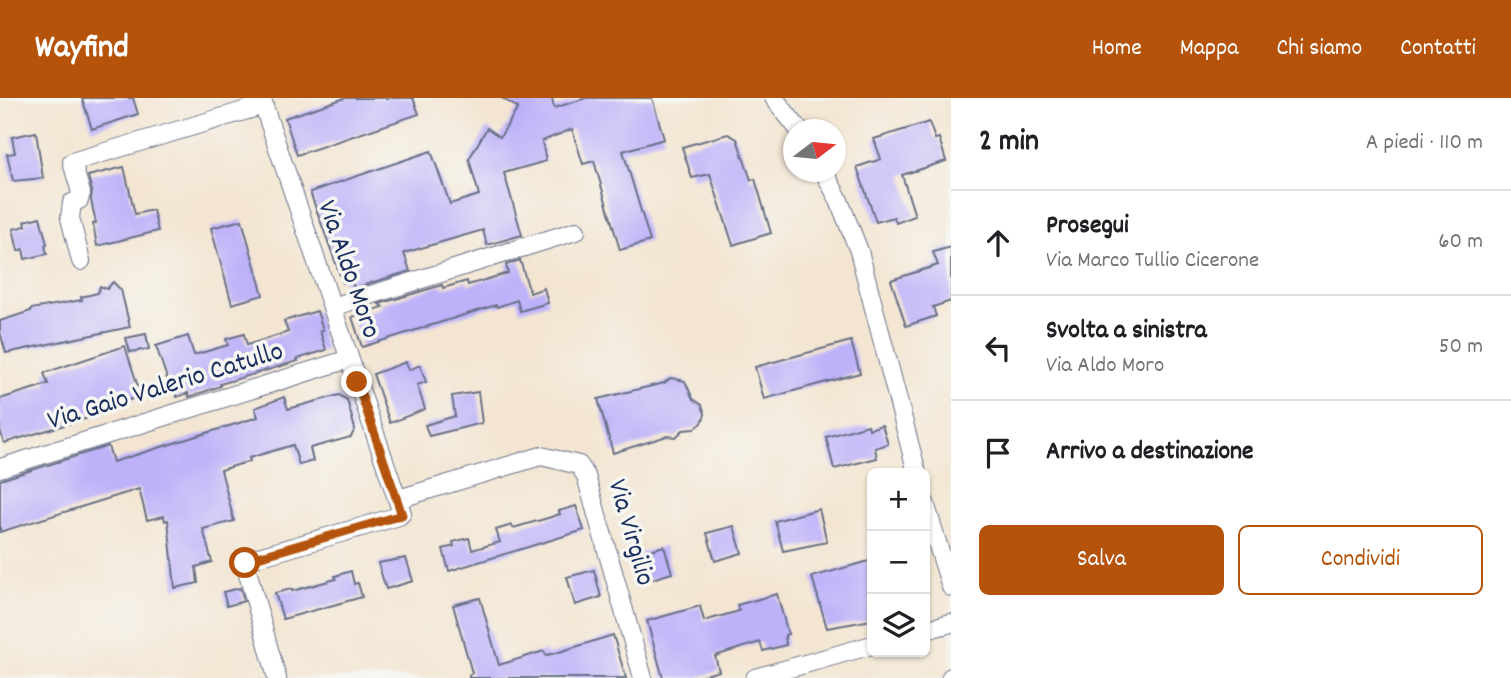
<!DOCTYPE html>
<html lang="it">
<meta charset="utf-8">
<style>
body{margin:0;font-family:Dekko,sans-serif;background:#f6f6f6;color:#202124}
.controls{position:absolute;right:21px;bottom:21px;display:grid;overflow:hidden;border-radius:10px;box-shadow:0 2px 5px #0004}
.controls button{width:63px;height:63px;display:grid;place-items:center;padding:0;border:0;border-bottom:2px solid #e0e0e0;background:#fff;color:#202124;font:35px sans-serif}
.compass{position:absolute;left:783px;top:21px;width:63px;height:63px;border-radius:50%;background:#fff;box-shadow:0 2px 5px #0004;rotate:74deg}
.stop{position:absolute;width:21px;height:21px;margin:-16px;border:5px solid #b45309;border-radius:50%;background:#fff}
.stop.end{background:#b45309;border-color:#fff;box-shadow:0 2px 7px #0008}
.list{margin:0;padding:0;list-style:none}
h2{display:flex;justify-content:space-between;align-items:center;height:91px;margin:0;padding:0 28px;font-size:30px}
h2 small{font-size:23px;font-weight:400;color:#757577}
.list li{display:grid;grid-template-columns:46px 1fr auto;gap:21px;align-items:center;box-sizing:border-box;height:105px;padding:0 28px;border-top:2px solid #e0e0e0}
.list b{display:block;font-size:26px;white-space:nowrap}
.list p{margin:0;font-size:23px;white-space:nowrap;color:#757577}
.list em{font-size:23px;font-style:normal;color:#757577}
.actions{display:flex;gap:14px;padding:21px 28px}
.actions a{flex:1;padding:16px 0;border:2px solid #b45309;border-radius:10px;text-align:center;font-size:24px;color:#b45309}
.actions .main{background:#b45309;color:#fff}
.icon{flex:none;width:38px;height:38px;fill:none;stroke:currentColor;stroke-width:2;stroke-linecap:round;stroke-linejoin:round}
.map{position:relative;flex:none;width:951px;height:580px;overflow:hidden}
header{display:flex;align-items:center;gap:42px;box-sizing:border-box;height:98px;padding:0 35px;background:#b45309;color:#fff}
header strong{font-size:33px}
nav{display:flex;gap:38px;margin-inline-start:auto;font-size:24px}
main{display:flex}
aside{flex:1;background:#fff}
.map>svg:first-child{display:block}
.building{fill:#bdb1f9}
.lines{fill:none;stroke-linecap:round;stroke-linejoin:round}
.street-casing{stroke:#676f86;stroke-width:20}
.street{stroke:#fff;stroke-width:18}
.route{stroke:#b45309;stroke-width:9}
.labels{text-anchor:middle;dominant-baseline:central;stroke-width:7;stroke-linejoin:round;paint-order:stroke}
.street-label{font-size:28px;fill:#1b2f5e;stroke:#f6f6f2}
</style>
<header>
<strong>Wayfind</strong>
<nav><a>Home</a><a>Mappa</a><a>Chi siamo</a><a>Contatti</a></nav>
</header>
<main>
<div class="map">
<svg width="951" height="580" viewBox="0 0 951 580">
<rect width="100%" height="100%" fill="#f6f6f2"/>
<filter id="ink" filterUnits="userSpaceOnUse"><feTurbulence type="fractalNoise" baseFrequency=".0143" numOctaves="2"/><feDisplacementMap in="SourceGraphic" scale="14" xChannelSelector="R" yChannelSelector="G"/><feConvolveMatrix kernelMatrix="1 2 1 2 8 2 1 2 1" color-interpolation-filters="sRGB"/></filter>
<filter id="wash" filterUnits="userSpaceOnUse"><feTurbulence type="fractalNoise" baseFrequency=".00686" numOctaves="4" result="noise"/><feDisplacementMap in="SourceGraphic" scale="28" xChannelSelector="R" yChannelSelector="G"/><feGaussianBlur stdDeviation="1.57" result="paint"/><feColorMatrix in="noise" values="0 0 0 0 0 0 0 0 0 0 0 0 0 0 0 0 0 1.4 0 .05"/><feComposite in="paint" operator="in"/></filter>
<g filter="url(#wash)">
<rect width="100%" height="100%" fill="#f3e5d1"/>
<g id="blocks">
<!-- building -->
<g class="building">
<polygon points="82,0 133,0 138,16 92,31"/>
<polygon points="345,0 413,0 419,16 297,57 285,20"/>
<polygon points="502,0 552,0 554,10 586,0 652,0 664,41 623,53 650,143 620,152 594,63 583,66 572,31 542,43 546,63 504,75 522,137 487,147 483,132 404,155 410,173 354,190 352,184 343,185 310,94 431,53 450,106 479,97 469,61 487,30 500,39 518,10"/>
<polygon points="929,24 935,41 939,40 946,63 902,77 915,118 896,125 894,119 876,124 857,69 881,61 874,41"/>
<polygon points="36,34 43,80 13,83 7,56 15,55 12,39"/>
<polygon points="728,36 737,41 751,82 755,81 771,135 733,147 710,76 692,80 682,49"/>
<polygon points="124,69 135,116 153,112 158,133 97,148 93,126 96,125 91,102 92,93 88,78"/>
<polygon points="40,119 47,146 45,147 47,156 25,161 23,151 18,153 13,131 26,128 25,123"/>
<polygon points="242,122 263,197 232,206 211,130"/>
<polygon points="951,149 951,203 933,209 936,218 906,228 891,182 938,167 933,154"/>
<polygon points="520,162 530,195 544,190 548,205 520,213 517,202 497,209 496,207 362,249 352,219 383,209 379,206 442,187 443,190 467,183 468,187 508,175 506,167"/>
<polygon points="113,184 121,192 130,229 6,255 0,234 0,223 31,213 31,211 82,202 81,199 98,195 100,188 107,191"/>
<polygon points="317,213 323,232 320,233 326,252 297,261 298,263 220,286 221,288 189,299 188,295 177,299 172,285 169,286 156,248 188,238 194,257 228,247 226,241 244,236 247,247 288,234 284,223"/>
<polygon points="146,236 149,251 130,254 126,240"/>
<polygon points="851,243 860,275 764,301 755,269"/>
<polygon points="125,248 141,298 87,315 88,320 4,345 0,332 0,301 48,286 44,275"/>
<polygon points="406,264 409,272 420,267 426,284 417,287 425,311 390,325 373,276"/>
<polygon points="671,280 685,283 693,301 702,307 705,316 702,325 694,331 683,332 676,339 667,338 613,355 598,301 664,285"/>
<polygon points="478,294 482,325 429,338 425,327 455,318 452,298"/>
<polygon points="339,297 347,302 355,331 351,339 310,350 313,363 299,367 293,347 249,360 250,363 221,372 234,423 203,431 212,464 196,469 198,485 175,490 168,422 165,423 164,418 147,422 139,391 0,434 0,382 108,348 113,364 258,319 255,310 284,299 288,311"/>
<polygon points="868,327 869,331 882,327 888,346 875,350 877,360 834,371 826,339"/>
<polygon points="576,408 584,432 449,473 443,451 454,448 453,444 469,440 472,452 500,444 496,432 512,427 513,430 548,420 560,416 559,413"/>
<polygon points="819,411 827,444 783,453 775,423"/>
<polygon points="734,428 742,455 715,463 707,435"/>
<polygon points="664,448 672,475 645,483 637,456"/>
<polygon points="406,460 413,483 386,491 378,465"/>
<polygon points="872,462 872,522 827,530 812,479"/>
<polygon points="594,472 601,499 575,507 567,479"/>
<polygon points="351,473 354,486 358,485 362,499 283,521 275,495 291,491 292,493 336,481 335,478"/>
<polygon points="240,490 244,503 227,508 223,494"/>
<polygon points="777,496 788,536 785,537 786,547 763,553 760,544 715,558 719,573 695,580 663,580 647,523 700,508 704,523 739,513 737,507"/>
<polygon points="480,500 499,567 544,553 546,557 556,555 613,537 626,580 469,580 469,577 472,575 453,507"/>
</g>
</g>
</g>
<g filter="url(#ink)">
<use href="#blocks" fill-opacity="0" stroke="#676f86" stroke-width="2"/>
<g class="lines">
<!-- street casing -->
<g class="street-casing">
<g id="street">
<polyline points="261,0 402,415 399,418 248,462 245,465 277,580"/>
<polyline points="774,0 799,32"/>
<polyline points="824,74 838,100 859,153 917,375"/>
<polyline points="81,163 70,120 72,105 79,102 81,95 72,64 264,7"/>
<polyline points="332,209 576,133"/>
<polyline points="0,370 349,261"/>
<polyline points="398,401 541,358 579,367 586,378 643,580"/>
<polyline points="925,405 951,489"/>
<polyline points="925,532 951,525"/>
<polyline points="755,580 872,547"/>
<polyline points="951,580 951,579"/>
</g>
</g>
<!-- street -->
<use href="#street" class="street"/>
</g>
</g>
<g class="lines" filter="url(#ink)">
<!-- route -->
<polyline class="route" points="245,465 248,462 402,417 357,284"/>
</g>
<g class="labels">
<!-- street labels -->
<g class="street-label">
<text transform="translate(347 172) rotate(71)">Via Aldo Moro</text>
<text transform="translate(166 290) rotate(-17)">Via Gaio Valerio Catullo</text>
<text transform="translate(629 435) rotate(74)">Via Virgilio</text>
</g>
</g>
</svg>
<div class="controls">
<button>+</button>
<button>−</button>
<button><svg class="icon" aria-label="layers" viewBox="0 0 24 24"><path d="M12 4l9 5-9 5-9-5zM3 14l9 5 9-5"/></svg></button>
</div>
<svg class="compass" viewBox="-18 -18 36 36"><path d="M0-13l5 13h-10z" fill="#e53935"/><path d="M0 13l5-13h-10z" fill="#757577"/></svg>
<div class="stop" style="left:245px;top:465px"></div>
<div class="stop end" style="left:357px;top:284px"></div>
</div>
<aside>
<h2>2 min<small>A piedi · 110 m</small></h2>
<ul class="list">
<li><svg class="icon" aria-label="ahead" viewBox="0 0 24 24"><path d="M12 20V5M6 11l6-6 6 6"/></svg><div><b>Prosegui</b><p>Via Marco Tullio Cicerone</p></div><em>60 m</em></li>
<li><svg class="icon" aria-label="left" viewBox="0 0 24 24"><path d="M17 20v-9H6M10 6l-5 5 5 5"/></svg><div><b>Svolta a sinistra</b><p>Via Aldo Moro</p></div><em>50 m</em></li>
<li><svg class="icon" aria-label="arrive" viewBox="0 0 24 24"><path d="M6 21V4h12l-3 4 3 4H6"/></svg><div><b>Arrivo a destinazione</b></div></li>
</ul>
<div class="actions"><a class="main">Salva</a><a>Condividi</a></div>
</aside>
</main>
